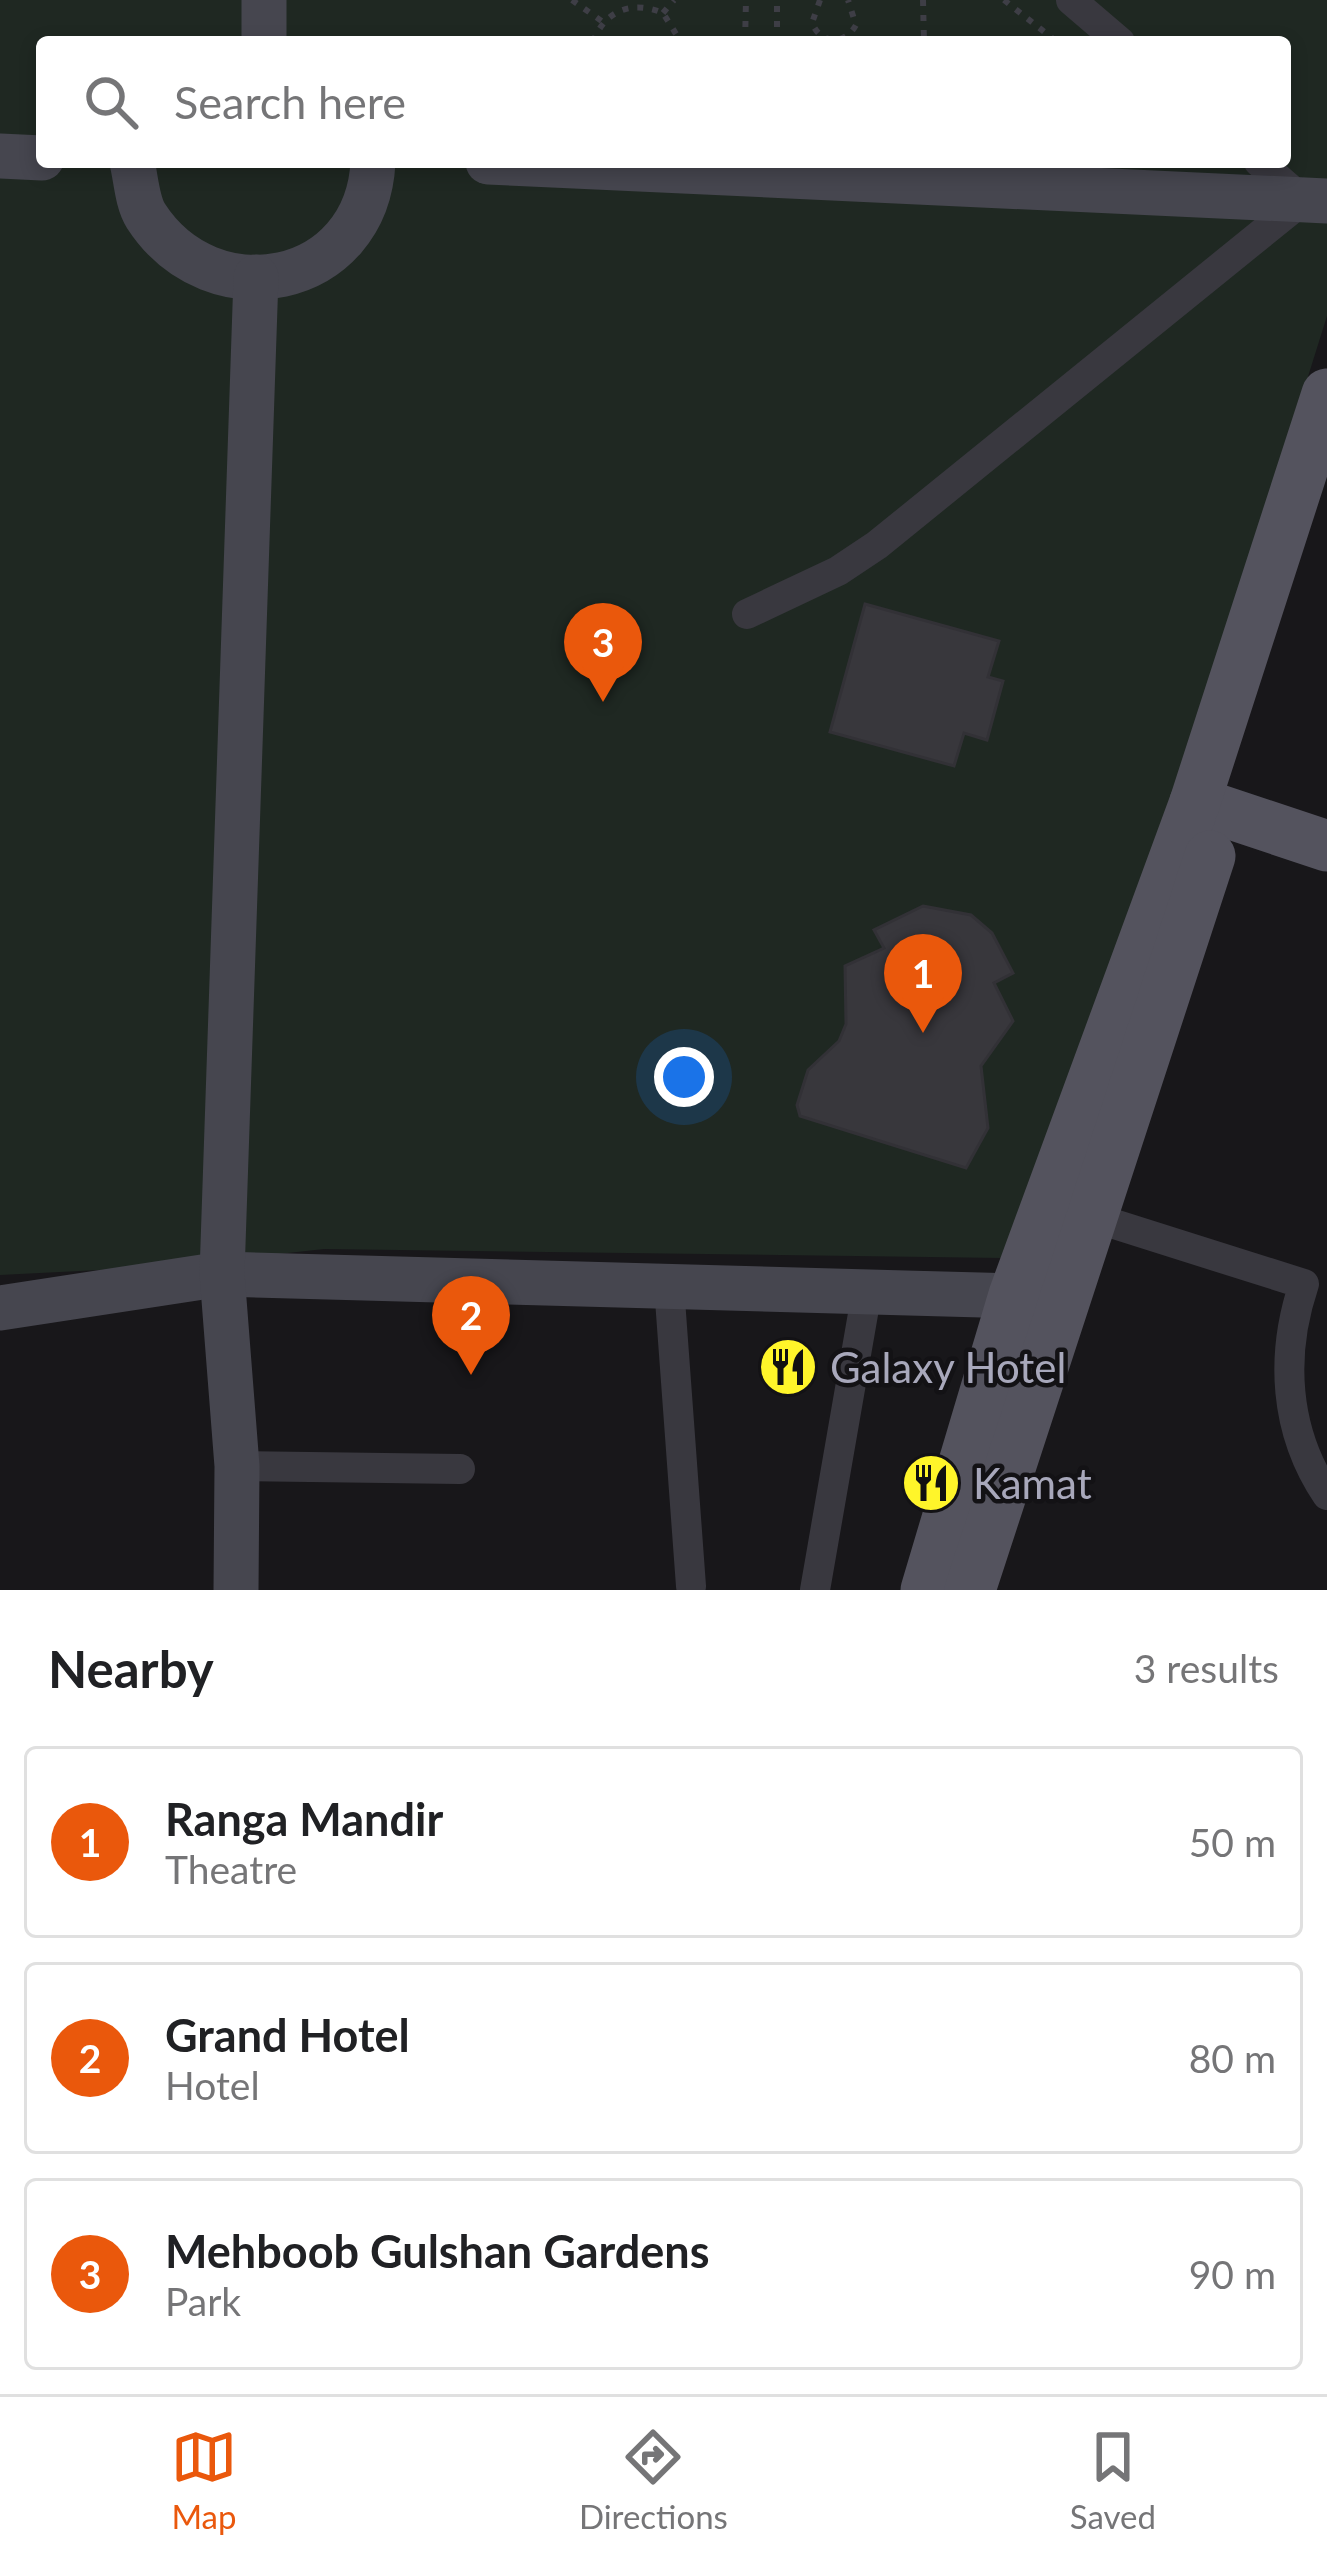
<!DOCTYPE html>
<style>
body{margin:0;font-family:Lato,sans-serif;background:#f2f2f2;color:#202124}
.you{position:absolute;left:684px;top:1077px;width:42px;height:42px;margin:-30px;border:9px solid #fff;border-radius:50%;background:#1a73e8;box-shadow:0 0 0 18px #1a73e833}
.badge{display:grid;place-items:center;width:78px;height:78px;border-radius:50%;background:#ea580c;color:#fff;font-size:39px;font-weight:700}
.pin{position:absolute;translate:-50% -99px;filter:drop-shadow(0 3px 6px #0008)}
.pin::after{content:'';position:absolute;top:63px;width:42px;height:36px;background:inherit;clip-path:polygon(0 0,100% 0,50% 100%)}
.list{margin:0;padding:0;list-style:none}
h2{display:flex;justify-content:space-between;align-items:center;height:156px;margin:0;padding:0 48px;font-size:51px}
h2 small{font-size:39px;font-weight:400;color:#757577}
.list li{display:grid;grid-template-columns:78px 1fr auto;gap:36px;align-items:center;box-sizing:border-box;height:192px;margin:0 24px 24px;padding:0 24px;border:3px solid #e0e0e0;border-radius:12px}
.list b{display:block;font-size:45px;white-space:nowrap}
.list p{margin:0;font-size:39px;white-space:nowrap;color:#757577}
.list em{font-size:39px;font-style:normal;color:#757577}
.icon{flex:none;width:66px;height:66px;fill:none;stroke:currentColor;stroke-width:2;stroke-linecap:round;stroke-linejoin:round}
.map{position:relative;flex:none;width:1327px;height:1590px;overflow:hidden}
.search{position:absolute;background:#fff;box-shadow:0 6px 18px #0003;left:36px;right:36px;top:36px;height:132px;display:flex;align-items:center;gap:30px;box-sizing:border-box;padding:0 42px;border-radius:12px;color:#757577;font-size:45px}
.sheet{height:804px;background:#fff}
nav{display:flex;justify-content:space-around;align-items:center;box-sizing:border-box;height:168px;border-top:3px solid #e0e0e0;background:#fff;font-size:33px;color:#757577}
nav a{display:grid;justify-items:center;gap:6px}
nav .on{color:#ea580c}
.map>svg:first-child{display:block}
.green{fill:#1f2822;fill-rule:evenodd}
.building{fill:#38373c;stroke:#323136;stroke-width:3}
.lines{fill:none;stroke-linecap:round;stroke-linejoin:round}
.path{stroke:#3e3e46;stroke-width:6;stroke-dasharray:6 9;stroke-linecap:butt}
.street{stroke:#39383f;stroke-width:30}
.secondary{stroke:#46464f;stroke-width:45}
.primary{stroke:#54535e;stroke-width:51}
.labels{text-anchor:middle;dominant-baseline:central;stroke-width:9;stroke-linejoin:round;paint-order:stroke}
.poi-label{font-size:42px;fill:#a8a8bb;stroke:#131215;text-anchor:start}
</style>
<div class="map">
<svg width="1327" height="1590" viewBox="0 0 1327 1590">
<rect width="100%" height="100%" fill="#18171a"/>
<!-- green -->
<path class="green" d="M 0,0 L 1327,0 L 1327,316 L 1121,973 L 1002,1258 L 324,1249 L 159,1267 L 0,1275 ZM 42,42 L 1285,42 L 1285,162 L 42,162 Z"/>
<!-- building -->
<g class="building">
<polygon points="865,604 999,641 988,677 1003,681 987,740 964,733 954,766 830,732"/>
<polygon points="923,906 971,915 992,933 1013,973 994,983 1013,1021 981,1066 988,1128 966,1168 800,1116 797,1105 808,1070 839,1041 846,1024 845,966 884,948 874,930"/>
</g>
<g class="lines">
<!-- path -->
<g class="path">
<polyline points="572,0 603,22"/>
<path d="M 820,0 L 812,23 C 821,45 845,45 856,25 L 848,0"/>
<polyline points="923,0 924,42"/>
<polyline points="1004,0 1057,42"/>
<polyline points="663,13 674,0"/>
<path d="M 593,42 C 605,10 632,0 663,13 L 681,42"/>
<polyline points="745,42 746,0"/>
<polyline points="777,42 777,0"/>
</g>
<!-- street -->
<g class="street">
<polyline points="1071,0 1120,42"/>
<polyline points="747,614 838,571 877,545 1303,200 1259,162"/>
<path d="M 1092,1217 L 1304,1284 C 1280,1355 1284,1431 1327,1495"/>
<polyline points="669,1286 691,1586"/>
<polyline points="237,1466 460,1469"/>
<polyline points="815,1590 867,1291"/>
</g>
<!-- secondary -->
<g class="secondary">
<polyline points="264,39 264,0"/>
<polyline points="0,156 42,158"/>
<path d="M 132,162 C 136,178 137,202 146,216 C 212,318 367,288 373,162"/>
<polyline points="488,162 1327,201"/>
<polyline points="0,1308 222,1274 1050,1297"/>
<polyline points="236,1590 237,1466 222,1274 256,277"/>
</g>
<!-- primary -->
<g class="primary">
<polyline points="1195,802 1327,846"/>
<polyline points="926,1590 1014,1295 1195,802 1327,394"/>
<polyline points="970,1590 1210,856"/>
</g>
</g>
<!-- icons -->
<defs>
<g id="restaurant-disc" transform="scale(3)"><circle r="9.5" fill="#fff52a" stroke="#131215"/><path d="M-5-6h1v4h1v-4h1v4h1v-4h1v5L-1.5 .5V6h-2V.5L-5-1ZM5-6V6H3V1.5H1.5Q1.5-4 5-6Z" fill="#111"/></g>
</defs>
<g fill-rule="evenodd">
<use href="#restaurant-disc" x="788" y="1367"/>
<use href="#restaurant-disc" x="931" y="1483"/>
</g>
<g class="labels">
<!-- poi labels -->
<g class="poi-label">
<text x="830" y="1367">Galaxy Hotel</text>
<text x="973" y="1483">Kamat</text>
</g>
</g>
</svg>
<div class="you"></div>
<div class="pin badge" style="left:923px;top:1033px">1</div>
<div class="pin badge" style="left:471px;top:1375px">2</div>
<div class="pin badge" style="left:603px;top:702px">3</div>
<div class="search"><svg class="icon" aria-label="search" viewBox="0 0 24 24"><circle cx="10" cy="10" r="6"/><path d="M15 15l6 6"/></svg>Search here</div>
</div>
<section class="sheet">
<h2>Nearby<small>3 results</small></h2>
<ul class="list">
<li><span class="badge">1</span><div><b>Ranga Mandir</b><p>Theatre</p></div><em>50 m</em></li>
<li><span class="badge">2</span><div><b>Grand Hotel</b><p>Hotel</p></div><em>80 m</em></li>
<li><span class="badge">3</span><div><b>Mehboob Gulshan Gardens</b><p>Park</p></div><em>90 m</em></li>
</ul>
</section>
<nav>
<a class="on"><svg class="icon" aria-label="map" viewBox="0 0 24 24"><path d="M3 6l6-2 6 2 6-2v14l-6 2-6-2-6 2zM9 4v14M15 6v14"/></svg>Map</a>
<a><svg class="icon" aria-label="directions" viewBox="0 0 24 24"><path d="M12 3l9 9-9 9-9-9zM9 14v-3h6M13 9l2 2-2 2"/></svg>Directions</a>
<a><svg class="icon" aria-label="saved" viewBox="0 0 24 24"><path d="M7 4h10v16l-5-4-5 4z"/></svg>Saved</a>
</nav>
